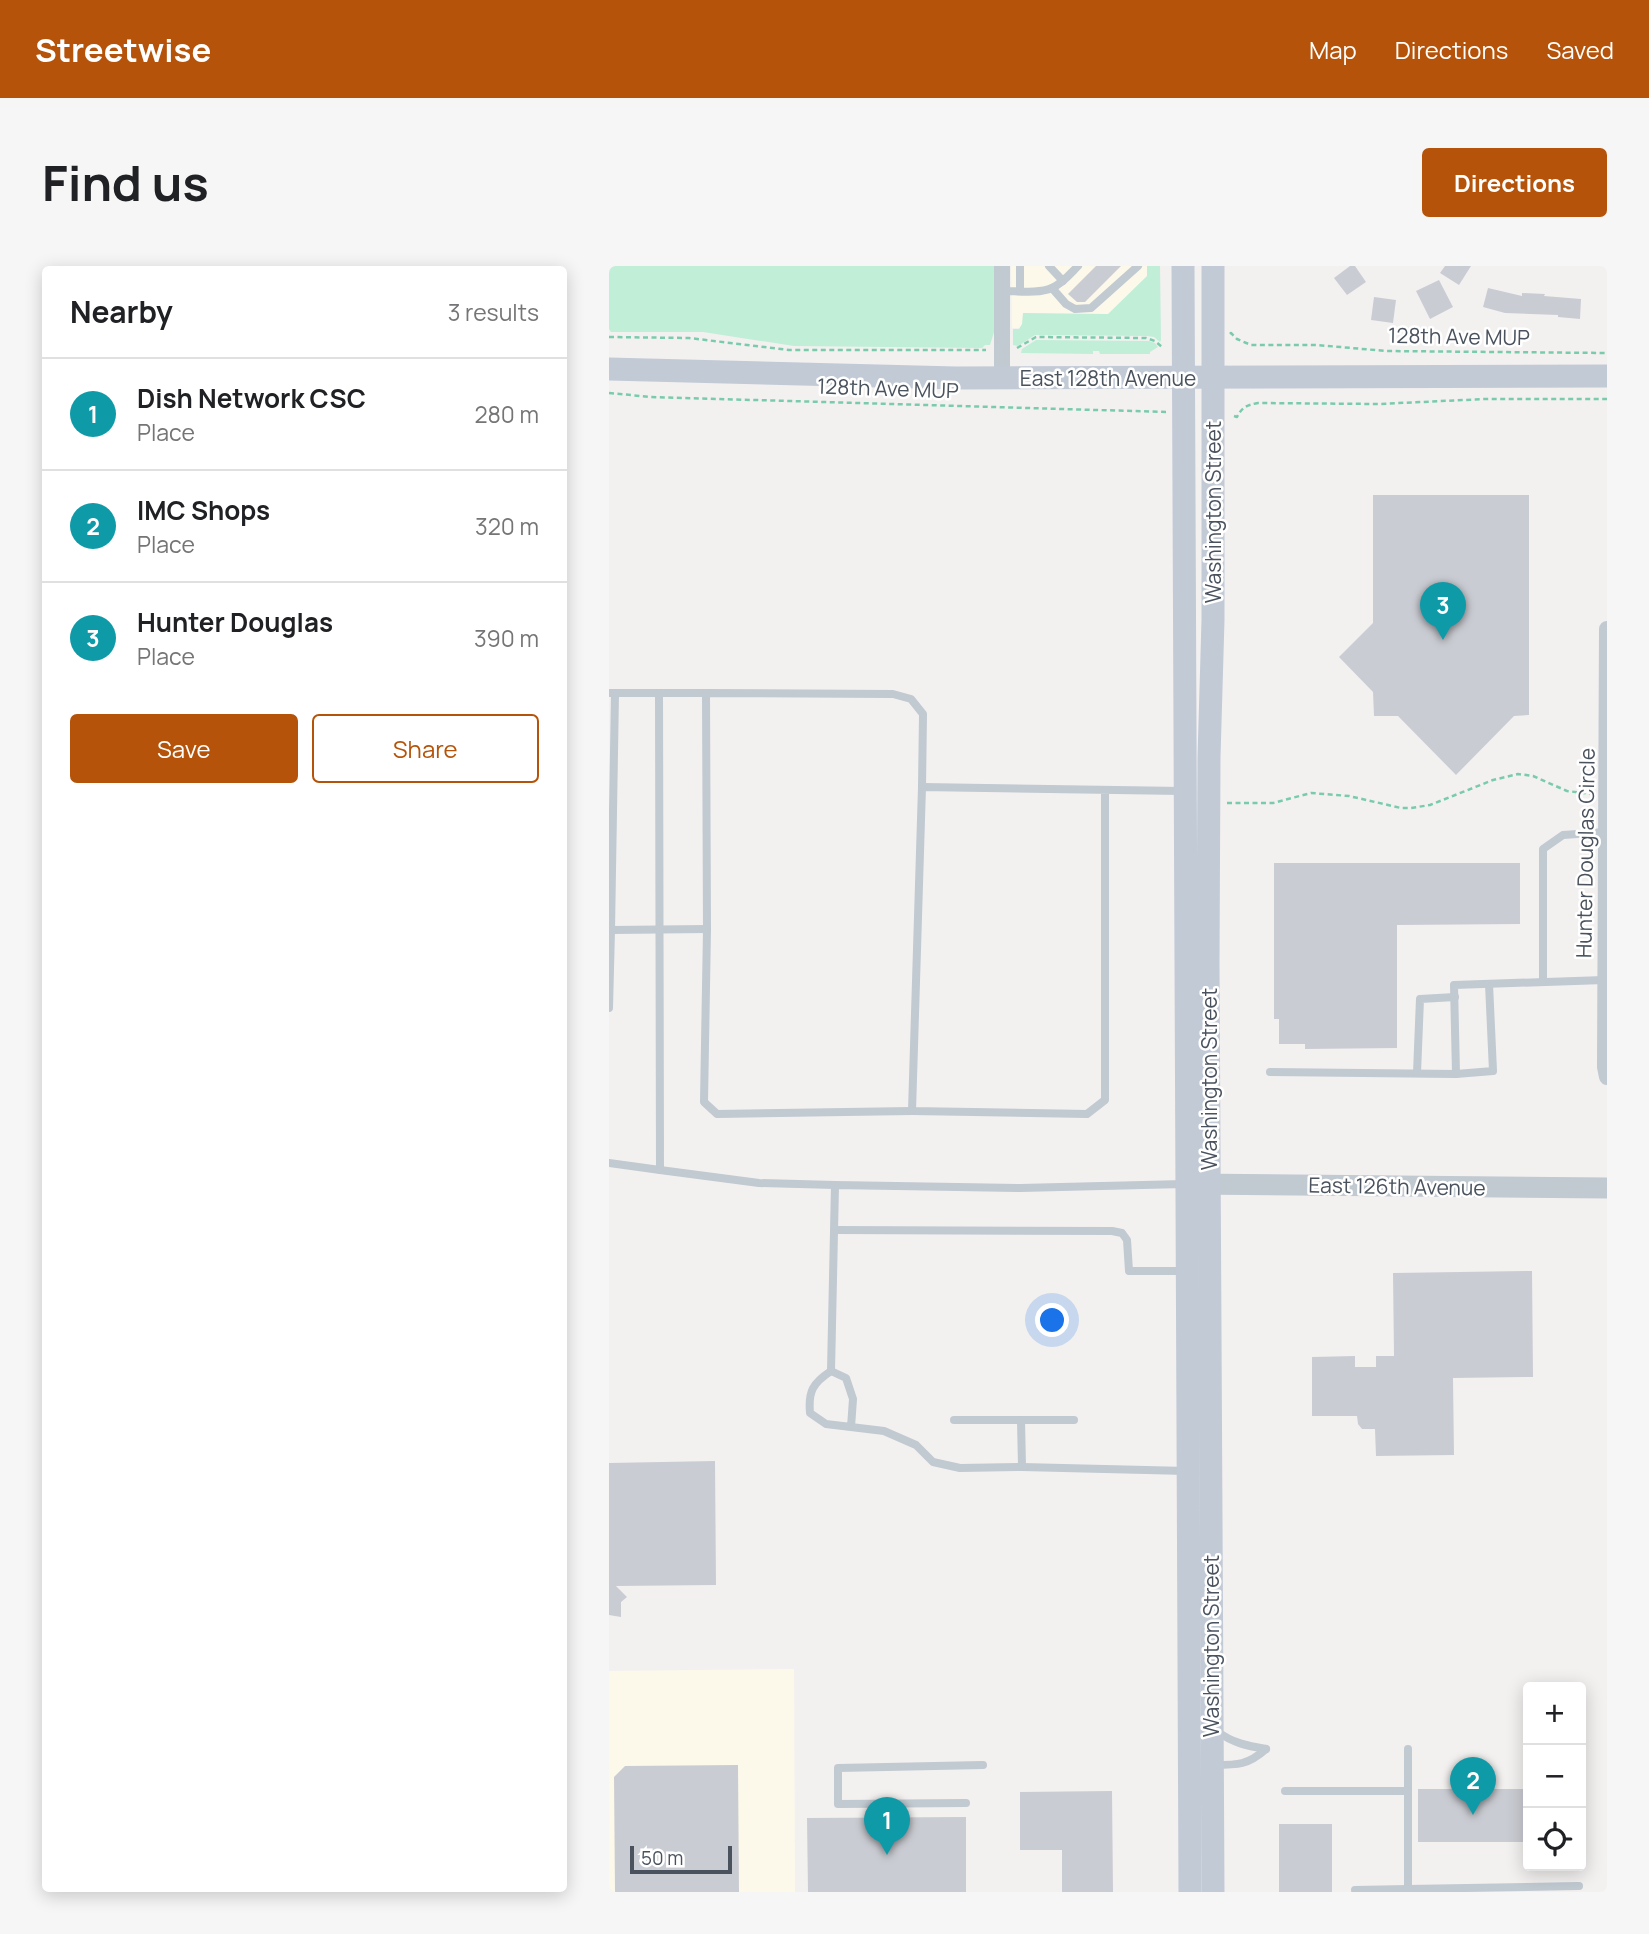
<!DOCTYPE html>
<meta charset="utf-8">
<style>
body{margin:0;font-family:Manrope,sans-serif;background:#f6f6f6;color:#202124}
.controls{position:absolute;right:21px;bottom:21px;display:grid;overflow:hidden;border-radius:7px;box-shadow:0 4px 18px #0003}
.controls button{width:63px;height:63px;display:grid;place-items:center;padding:0;border:0;border-bottom:2px solid #e0e0e0;background:#fff;color:#202124;font:35px sans-serif}
.scale{position:absolute;left:21px;bottom:18px;width:102px;box-sizing:border-box;padding-left:7px;border:4px solid #49525d;border-top:0;font-size:19px;line-height:24px;white-space:nowrap;color:#49525d;-webkit-text-stroke:5px #fff;paint-order:stroke}
.you{position:absolute;left:444px;top:1055px;width:24px;height:24px;margin:-18px;border:5px solid #fff;border-radius:50%;background:#1a73e8;box-shadow:0 0 0 10px #1a73e833}
.badge{display:grid;place-items:center;width:46px;height:46px;border-radius:50%;background:#b45309;color:#fff;font-size:23px;font-weight:700}
.pin{position:absolute;translate:-50% -58px;filter:drop-shadow(0 2px 4px #0008)}
.pin::after{content:'';position:absolute;top:37px;width:24px;height:21px;background:inherit;clip-path:polygon(0 0,100% 0,50% 100%)}
.list{margin:0;padding:0;list-style:none}
h2{display:flex;justify-content:space-between;align-items:center;height:91px;margin:0;padding:0 28px;font-size:30px}
h2 small{font-size:23px;font-weight:400;color:#757577}
.list li{display:grid;grid-template-columns:46px 1fr auto;gap:21px;align-items:center;box-sizing:border-box;height:112px;padding:0 28px;border-top:2px solid #e0e0e0}
.list b{display:block;font-size:26px;white-space:nowrap}
.list p{margin:0;font-size:23px;white-space:nowrap;color:#757577}
.list em{font-size:23px;font-style:normal;color:#757577}
.actions{display:flex;gap:14px;padding:21px 28px}
.actions a{flex:1;padding:16px 0;border:2px solid #b45309;border-radius:7px;text-align:center;font-size:24px;color:#b45309}
.actions .main{background:#b45309;color:#fff}
.icon{flex:none;width:38px;height:38px;fill:none;stroke:currentColor;stroke-width:2;stroke-linecap:round;stroke-linejoin:round}
.map{position:relative;flex:none;width:998px;height:1626px;overflow:hidden;border-radius:7px}
header{display:flex;align-items:center;gap:42px;box-sizing:border-box;height:98px;padding:0 35px;background:#b45309;color:#fff}
header strong{font-size:33px}
nav{display:flex;gap:38px;margin-inline-start:auto;font-size:24px}
.intro{display:flex;align-items:center;justify-content:space-between;box-sizing:border-box;height:168px;padding:0 42px}
h1{margin:0;font-size:49px}
.button{padding:18px 32px;border-radius:7px;background:#b45309;color:#fff;font-size:24px;font-weight:700}
main{display:flex;gap:42px;padding:0 42px}
aside{flex:1;background:#fff;border-radius:7px;box-shadow:0 4px 18px #0003}
.map>svg:first-child{display:block}
.commercial{fill:#fcf9eb}
.green{fill:#c1eed7}
.building{fill:#caccd3}
.lines{fill:none;stroke-linecap:round;stroke-linejoin:round}
.path{stroke:#79cbab;stroke-width:2.5;stroke-dasharray:5 3.5;stroke-linecap:butt}
.service{stroke:#c1c9d1;stroke-width:8}
.minor{stroke:#c1c9d1;stroke-width:16}
.tertiary{stroke:#c1c9d1;stroke-width:21}
.secondary{stroke:#c2cad6;stroke-width:23}
.labels{text-anchor:middle;dominant-baseline:central;stroke-width:5;stroke-linejoin:round;paint-order:stroke}
.street-label{font-size:21px;fill:#49525d;stroke:#fff}
</style>
<header>
<strong>Streetwise</strong>
<nav><a>Map</a><a>Directions</a><a>Saved</a></nav>
</header>
<div class="intro"><h1>Find us</h1><a class="button">Directions</a></div>
<main>
<aside>
<h2>Nearby<small>3 results</small></h2>
<ul class="list">
<li><span class="badge" style="background:#0f9aa8">1</span><div><b>Dish Network CSC</b><p>Place</p></div><em>280 m</em></li>
<li><span class="badge" style="background:#0f9aa8">2</span><div><b>IMC Shops</b><p>Place</p></div><em>320 m</em></li>
<li><span class="badge" style="background:#0f9aa8">3</span><div><b>Hunter Douglas</b><p>Place</p></div><em>390 m</em></li>
</ul>
<div class="actions"><a class="main">Save</a><a>Share</a></div>
</aside>
<div class="map">
<svg width="998" height="1626" viewBox="0 0 998 1626">
<rect width="100%" height="100%" fill="#f3f0f0"/>
<!-- commercial -->
<g class="commercial">
<polygon points="402,0 550,0 521,62 403,62"/>
<polygon points="185,1403 186,1626 0,1626 0,1405"/>
</g>
<!-- green -->
<g class="green">
<polygon points="0,0 385,0 386,63 381,79 376,79 373,82 185,80 94,66 2,66 0,63"/>
<polygon points="538,0 551,0 552,74 551,76 545,71 538,70 426,69 409,80 404,79 404,63 410,63 413,58 414,47 499,48 538,10"/>
<polygon points="427,74 540,75 546,77 549,81 541,86 541,88 491,88 490,85 484,85 484,88 412,87 413,83"/>
</g>
<!-- building -->
<g class="building">
<polygon points="487,0 512,0 476,36 468,36 459,28"/>
<polygon points="741,0 746,0 757,16 738,29 725,12"/>
<polygon points="836,0 862,0 850,19 831,7"/>
<polygon points="830,14 844,41 821,53 807,25"/>
<polygon points="879,22 913,30 913,27 936,28 935,30 972,33 971,53 949,51 949,49 896,47 874,41"/>
<polygon points="765,31 787,34 784,57 762,54"/>
<polygon points="764,229 920,229 920,449 905,450 847,509 789,450 765,450 764,426 730,391 764,357"/>
<polygon points="665,597 911,597 911,658 788,659 788,782 696,783 696,778 670,778 670,753 665,753"/>
<polygon points="923,1005 924,1111 844,1112 845,1189 767,1190 766,1163 753,1163 749,1158 748,1150 703,1150 703,1091 746,1090 746,1101 767,1101 767,1090 785,1090 784,1007"/>
<polygon points="106,1195 107,1319 7,1320 18,1331 12,1336 12,1351 0,1349 0,1197"/>
<polygon points="129,1499 130,1626 6,1626 5,1511 16,1500"/>
<rect x="809" y="1523" width="110" height="53"/>
<polygon points="503,1525 504,1626 453,1626 453,1584 411,1584 411,1526"/>
<polygon points="357,1551 357,1626 199,1626 198,1552"/>
<rect x="670" y="1558" width="53" height="68"/>
</g>
<g class="lines">
<!-- path -->
<g class="path">
<polyline points="621,68 622,67 628,73 642,79 708,79 777,85 998,87"/>
<polyline points="0,71 80,72 180,84 377,84"/>
<polyline points="408,82 427,71 537,72 546,75 553,81"/>
<polyline points="0,127 42,131 557,146"/>
<path d="M 625,150 L 628,151 C 633,141 638,139 649,137 L 770,138 L 876,133 L 998,133"/>
<polyline points="618,537 664,537 702,527 740,530 792,542 802,542 821,539 884,514 909,508 924,510 958,525 983,528"/>
</g>
<!-- service -->
<g class="service">
<polyline points="440,0 454,15"/>
<polyline points="443,22 457,38 466,43 482,42 529,0"/>
<path d="M 393,25 C 409,25 429,28 443,22 C 454,17 461,8 469,0"/>
<polyline points="411,25 411,0"/>
<polyline points="0,427 97,427"/>
<polyline points="496,524 496,834 478,848 303,845 313,521 573,525"/>
<polyline points="2,664 6,427"/>
<polyline points="934,716 934,583 954,569 997,566"/>
<polyline points="0,742 2,664 98,663"/>
<polyline points="661,806 847,808 845,719 995,714"/>
<polyline points="808,807 811,733 846,731"/>
<polyline points="847,808 884,805 880,718"/>
<polyline points="303,845 108,848 95,836 98,663 97,427 284,428 302,433 314,448 313,521"/>
<polyline points="0,897 51,904 50,427"/>
<polyline points="51,904 150,917 226,919"/>
<polyline points="226,964 503,965 513,967 518,974 520,1005 578,1005"/>
<polyline points="222,1105 226,919 411,922 575,918"/>
<polyline points="345,1154 412,1154"/>
<path d="M 242,1161 L 244,1133 L 237,1112 L 222,1105 C 204,1117 199,1125 201,1147 L 217,1158 L 275,1165 L 307,1179 L 324,1196 L 351,1202 L 413,1201 L 578,1205"/>
<polyline points="413,1201 412,1154 465,1154"/>
<path d="M 608,1465 C 623,1477 639,1480 657,1483"/>
<polyline points="799,1483 799,1623 970,1620"/>
<path d="M 605,1499 C 629,1499 639,1499 657,1483"/>
<polyline points="676,1525 799,1525"/>
<polyline points="357,1537 229,1538 229,1502 374,1499"/>
<polyline points="746,1624 799,1623"/>
</g>
<!-- minor -->
<g class="minor">
<polyline points="393,0 393,112"/>
<polyline points="998,363 996,801 998,811"/>
</g>
<!-- tertiary -->
<polyline class="tertiary" points="583,918 998,922"/>
<!-- secondary -->
<g class="secondary">
<polyline points="574,0 581,1626"/>
<polyline points="0,103 347,112 998,110"/>
<polyline points="604,1626 599,697 600,491 604,354 604,0"/>
</g>
</g>
<g class="labels">
<!-- street labels -->
<g class="street-label">
<text transform="translate(850 70) rotate(1)">128th Ave MUP</text>
<text x="499" y="112">East 128th Avenue</text>
<text transform="translate(279 122) rotate(2)">128th Ave MUP</text>
<text transform="translate(604 246) rotate(-90)">Washington Street</text>
<text transform="translate(976 587) rotate(-89)">Hunter Douglas Circle</text>
<text transform="translate(600 813) rotate(-90)">Washington Street</text>
<text transform="translate(788 920) rotate(1)">East 126th Avenue</text>
<text transform="translate(602 1380) rotate(-90)">Washington Street</text>
</g>
</g>
</svg>
<div class="controls">
<button>+</button>
<button>−</button>
<button><svg class="icon" aria-label="locate" viewBox="0 0 24 24"><circle cx="12" cy="12" r="6"/><path d="M12 2v4M12 18v4M2 12h4M18 12h4"/></svg></button>
</div>
<div class="scale">50 m</div>
<div class="you"></div>
<div class="pin badge" style="left:278px;top:1589px;background:#0f9aa8">1</div>
<div class="pin badge" style="left:864px;top:1549px;background:#0f9aa8">2</div>
<div class="pin badge" style="left:834px;top:374px;background:#0f9aa8">3</div>
</div>
</main>
